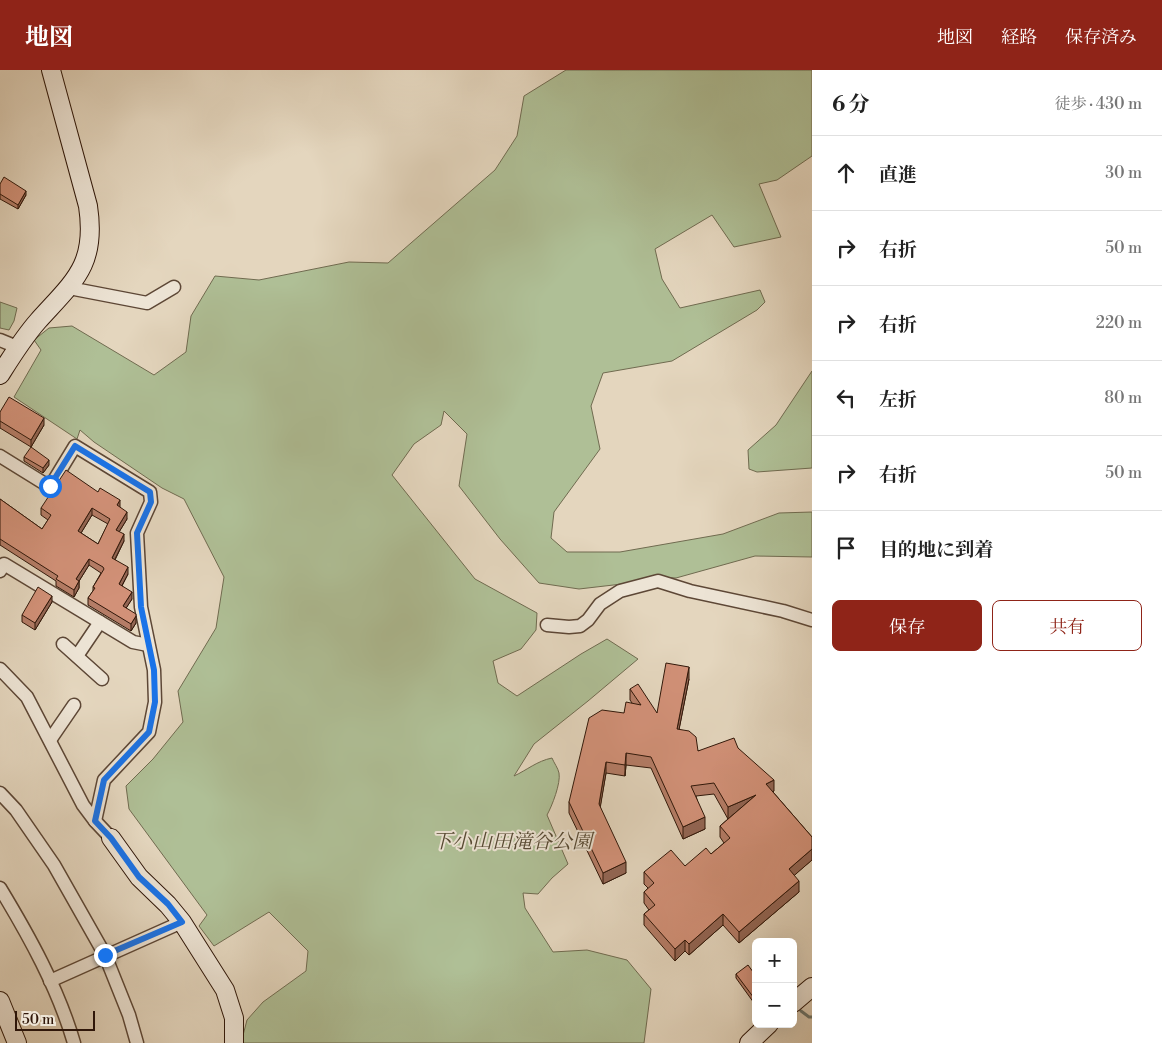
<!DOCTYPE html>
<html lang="ja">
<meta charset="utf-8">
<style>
body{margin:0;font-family:"Libre Bodoni","Noto Serif JP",serif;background:#f6f6f6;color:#222}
.controls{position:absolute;right:15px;bottom:15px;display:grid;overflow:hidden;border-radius:8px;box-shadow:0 5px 20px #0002}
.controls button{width:45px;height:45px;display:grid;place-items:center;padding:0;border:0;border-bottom:1px solid #e0e0e0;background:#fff;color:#222;font:25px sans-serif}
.scale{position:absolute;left:15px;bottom:12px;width:80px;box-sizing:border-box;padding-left:5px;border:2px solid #301709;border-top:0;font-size:14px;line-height:18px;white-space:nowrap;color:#301709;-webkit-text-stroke:4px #ede4d5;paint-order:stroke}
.stop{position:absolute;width:15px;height:15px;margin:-11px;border:4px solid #1a73e8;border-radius:50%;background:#fff}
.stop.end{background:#1a73e8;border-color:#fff;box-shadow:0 1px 5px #0008}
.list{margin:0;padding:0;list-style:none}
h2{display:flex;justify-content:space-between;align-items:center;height:65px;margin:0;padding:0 20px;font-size:21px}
h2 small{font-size:16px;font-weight:400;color:#767676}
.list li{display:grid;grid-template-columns:32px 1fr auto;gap:15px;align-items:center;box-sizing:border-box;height:75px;padding:0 20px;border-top:1px solid #e0e0e0}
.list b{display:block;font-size:19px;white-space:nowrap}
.list em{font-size:16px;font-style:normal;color:#767676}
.actions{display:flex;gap:10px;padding:15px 20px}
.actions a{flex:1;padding:11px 0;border:1px solid #8f2418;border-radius:8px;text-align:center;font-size:18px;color:#8f2418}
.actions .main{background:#8f2418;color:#fff}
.icon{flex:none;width:28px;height:28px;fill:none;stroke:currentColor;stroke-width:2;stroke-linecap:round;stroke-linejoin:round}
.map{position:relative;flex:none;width:812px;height:973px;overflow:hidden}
header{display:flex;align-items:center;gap:30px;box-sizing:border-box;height:70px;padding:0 25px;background:#8f2418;color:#fff}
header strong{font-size:24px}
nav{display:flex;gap:28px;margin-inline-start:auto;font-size:18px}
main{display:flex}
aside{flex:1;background:#fff}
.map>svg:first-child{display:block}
.green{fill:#afbf96;stroke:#706b50}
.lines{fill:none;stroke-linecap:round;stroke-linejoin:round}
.stream{stroke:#6d7870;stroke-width:3}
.street-casing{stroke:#5d4736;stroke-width:15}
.secondary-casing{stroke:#301709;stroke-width:20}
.street{stroke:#ede4d5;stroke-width:12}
.secondary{stroke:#ede4d5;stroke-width:18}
.wall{fill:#b57d67;stroke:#301709;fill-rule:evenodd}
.shaded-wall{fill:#936654;stroke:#301709}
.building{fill:#d29178;stroke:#301709;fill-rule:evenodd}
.route{stroke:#1a73e8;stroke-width:6}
.labels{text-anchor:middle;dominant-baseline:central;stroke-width:4;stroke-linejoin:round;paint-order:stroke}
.park-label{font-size:20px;font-style:italic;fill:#564933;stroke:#ede4d5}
</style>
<header>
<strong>地図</strong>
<nav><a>地図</a><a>経路</a><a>保存済み</a></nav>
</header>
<main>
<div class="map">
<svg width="812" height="973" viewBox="0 0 812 973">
<rect width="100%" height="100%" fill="#e4d6be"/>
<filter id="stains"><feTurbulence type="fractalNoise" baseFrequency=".004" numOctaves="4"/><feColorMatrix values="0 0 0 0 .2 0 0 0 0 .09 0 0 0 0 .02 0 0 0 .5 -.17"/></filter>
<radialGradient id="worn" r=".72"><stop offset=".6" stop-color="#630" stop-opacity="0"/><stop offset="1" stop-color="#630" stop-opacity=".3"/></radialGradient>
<!-- green -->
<g class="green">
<path d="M 566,0 L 812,0 L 812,86 L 777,110 L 759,114 L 781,167 L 734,177 L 712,145 L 655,179 L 662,209 L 680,238 L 760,220 L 765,232 L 757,240 L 672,291 L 603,303 L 591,336 L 600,379 L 554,442 L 551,468 L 567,482 L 620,482 L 723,464 L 779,443 L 812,442 L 812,487 L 755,486 L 676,508 L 655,507 L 622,514 L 579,519 L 539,513 L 500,469 L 459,416 L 467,364 L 444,341 L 441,355 L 414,374 L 392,405 L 475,509 L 537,543 L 536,560 L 521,579 L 493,591 L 498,613 L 517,626 L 581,584 L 607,569 L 638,589 L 588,631 L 534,674 L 514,706 C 527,700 537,691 552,688 C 554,693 558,698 559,703 C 561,713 552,736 547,745 L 568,794 L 552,808 L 538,824 L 523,823 L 525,838 L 553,882 L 587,880 L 627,890 L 651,919 L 644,973 L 241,973 L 247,950 L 263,932 L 306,901 L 308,881 L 269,842 L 214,876 L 199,856 L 207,845 L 129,739 L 126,716 L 153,689 L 183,652 L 178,621 L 216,558 L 224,507 L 184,429 L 162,418 L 94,372 L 80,360 L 77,369 L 14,327 L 41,280 L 34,270 L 49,258 L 72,256 L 154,305 L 186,282 L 191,246 L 215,206 L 259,210 L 349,192 L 388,193 L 495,100 L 517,66 L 524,26 Z"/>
<polygon points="0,232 17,238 14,251 9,260 0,258"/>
<polygon points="812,301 812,398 757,402 749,399 748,380 776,355"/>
</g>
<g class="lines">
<!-- stream -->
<polyline class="stream" points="801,941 809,947 812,947"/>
<!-- street casing -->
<g class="street-casing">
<g id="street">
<polyline points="69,218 147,233 174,217"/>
<polyline points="0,270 17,277"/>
<polyline points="0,386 50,417 75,376 150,422 151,432 137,463 141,537 154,600 155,632 149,662 104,710 95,751"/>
<polyline points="0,501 4,494 133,572 148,575"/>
<polyline points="547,555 569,557 580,556 588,550 600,534 620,521 658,511 690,521 783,541 812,550"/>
<polyline points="63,574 102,609"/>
<polyline points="77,586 100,552"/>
<polyline points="0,599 27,627 83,735 95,751 111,768"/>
<polyline points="50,670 74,635"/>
<polyline points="0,723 16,740 54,795 105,885 129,945 137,973"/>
<path d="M 0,818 C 29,866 58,918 74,973"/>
<polyline points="50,911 182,852"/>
</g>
</g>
<!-- secondary casing -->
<g class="secondary-casing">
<g id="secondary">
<path d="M 0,305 C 12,286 23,268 38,251 C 74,211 97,195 88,136 L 51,0"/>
<polyline points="111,768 139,807 168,835 182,852 225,920 234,948 234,973"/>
<polyline points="0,931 17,973"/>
<polyline points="793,933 812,917"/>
<polyline points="749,973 769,954"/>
</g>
</g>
<!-- street -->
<use href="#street" class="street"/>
<!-- secondary -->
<use href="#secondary" class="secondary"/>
</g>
<!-- wall -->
<g class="wall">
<polygon points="0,114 26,125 18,139 0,129"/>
<polygon points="0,342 44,355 31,377 0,358"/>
<polygon points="24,387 49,395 43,403 24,391"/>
<path d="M 0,429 L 42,459 L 48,450 L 41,445 L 41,438 L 120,437 L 127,449 L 119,462 L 124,471 L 115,490 L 128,504 L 122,516 L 132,529 L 126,538 L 136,553 L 131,561 L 88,535 L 88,528 L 93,521 L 93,517 L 101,503 L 89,495 L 79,511 L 79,518 L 74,527 L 56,516 L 56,511 L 0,475 ZM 92,445 L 108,454 L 98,474 L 81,463 Z"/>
<polygon points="52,532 35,560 22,552 22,545"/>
<polygon points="689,609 679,659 698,681 738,678 774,721 773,722 812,767 812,790 794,805 799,822 739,873 723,855 689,885 685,881 675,891 644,855 644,844 649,840 644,833 644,822 648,818 644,814 644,802 685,796 711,784 724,773 720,767 720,756 728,749 714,724 696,726 705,759 683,769 651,698 626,695 625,706 606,703 600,737 626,803 603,814 569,743 569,732 624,643 632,633 630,630 630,619 657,643"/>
<polygon points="736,904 756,906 754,933 736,908"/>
</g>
<!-- shaded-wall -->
<g class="shaded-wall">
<polygon points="26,121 26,125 18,139 18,135"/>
<polygon points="44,348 44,355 31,377 31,370"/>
<polygon points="49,390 49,395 43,403 43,398"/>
<polygon points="120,430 120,437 117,442 117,435"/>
<polygon points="92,438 92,445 78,468 78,461"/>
<polygon points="127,442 127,449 116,467 116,460"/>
<polygon points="124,464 124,471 112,495 112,488"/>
<polygon points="89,489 89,495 76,516 76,509"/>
<polygon points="128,497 128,504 119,521 119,514"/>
<polygon points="79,511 79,518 74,527 74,520"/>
<polygon points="132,522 132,529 123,543 123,536"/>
<polygon points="52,526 52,532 35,560 35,553"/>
<polygon points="136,546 136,553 131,561 131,554"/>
<polygon points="689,597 689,609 677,670 677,659"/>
<polygon points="626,683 626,695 625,706 625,695"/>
<polygon points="606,692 606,703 599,745 599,734"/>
<polygon points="774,710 774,721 766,725 766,714"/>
<polygon points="756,725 728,749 728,737"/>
<polygon points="705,747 705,759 683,769 683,757"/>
<polygon points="812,779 812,790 789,810 789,799"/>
<polygon points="626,792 626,803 603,814 603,803"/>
<polygon points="799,811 799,822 739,873 739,862"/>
<polygon points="723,844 723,855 689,885 689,874"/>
<polygon points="685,870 685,881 675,891 675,879"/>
</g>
<!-- building -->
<g class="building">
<polygon points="4,107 26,121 18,135 0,124 0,114"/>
<polygon points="9,327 44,348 31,370 0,351 0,342"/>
<polygon points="31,377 49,390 43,398 24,387"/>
<path d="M 66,400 L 98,422 L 100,418 L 120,430 L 117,435 L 127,442 L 116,460 L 124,464 L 112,488 L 128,497 L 119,514 L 132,522 L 123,536 L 136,544 L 136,546 L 131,554 L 88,528 L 95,518 L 93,517 L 104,499 L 103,497 L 89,489 L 76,509 L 79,511 L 74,520 L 56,509 L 58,506 L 0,469 L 0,429 L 42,459 L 51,445 L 41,438 ZM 92,438 L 110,449 L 98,474 L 78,461 Z"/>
<polygon points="38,517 52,526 35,553 22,545"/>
<polygon points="666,593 689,597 677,659 689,661 696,667 698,681 734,668 738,678 774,710 766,714 812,767 812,779 789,799 799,811 739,862 723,844 689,874 685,870 675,879 644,844 655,835 644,822 654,813 644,802 671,780 685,796 706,778 711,784 730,768 720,756 756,725 728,737 714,713 691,716 705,747 683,757 651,687 626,683 625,695 606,692 599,734 626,792 603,803 569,732 589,648 602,640 624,643 626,632 641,635 630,619 638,614 657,643"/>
<polygon points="748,895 756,906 756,927 754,928 736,904"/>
</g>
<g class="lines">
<!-- route -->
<polyline class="route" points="50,416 75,376 150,422 151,432 137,463 141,537 154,600 155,632 149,662 104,710 95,751 111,768 139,807 168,834 182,852 105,885"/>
</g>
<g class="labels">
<!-- park labels -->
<g class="park-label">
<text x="512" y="772">下小山田滝谷公園</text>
</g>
</g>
<rect width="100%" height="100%" filter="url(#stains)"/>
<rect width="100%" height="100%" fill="url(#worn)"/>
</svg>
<div class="controls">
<button>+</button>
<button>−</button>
</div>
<div class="scale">50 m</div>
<div class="stop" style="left:50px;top:416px"></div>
<div class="stop end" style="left:105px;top:885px"></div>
</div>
<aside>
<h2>6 分<small>徒歩 · 430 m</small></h2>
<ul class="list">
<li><svg class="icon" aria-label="ahead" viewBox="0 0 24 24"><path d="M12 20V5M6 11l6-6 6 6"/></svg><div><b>直進</b></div><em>30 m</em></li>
<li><svg class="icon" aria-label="right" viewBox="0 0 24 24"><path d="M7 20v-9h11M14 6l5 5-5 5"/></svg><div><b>右折</b></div><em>50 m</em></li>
<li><svg class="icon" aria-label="right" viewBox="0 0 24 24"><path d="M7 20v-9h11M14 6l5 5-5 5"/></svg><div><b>右折</b></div><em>220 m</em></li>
<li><svg class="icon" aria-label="left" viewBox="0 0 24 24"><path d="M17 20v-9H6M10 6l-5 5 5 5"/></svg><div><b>左折</b></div><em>80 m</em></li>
<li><svg class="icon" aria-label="right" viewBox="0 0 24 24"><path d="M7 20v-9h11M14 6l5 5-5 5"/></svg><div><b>右折</b></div><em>50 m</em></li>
<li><svg class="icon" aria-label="arrive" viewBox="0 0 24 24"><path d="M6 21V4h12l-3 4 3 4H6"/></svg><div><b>目的地に到着</b></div></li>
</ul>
<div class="actions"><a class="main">保存</a><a>共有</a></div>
</aside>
</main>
